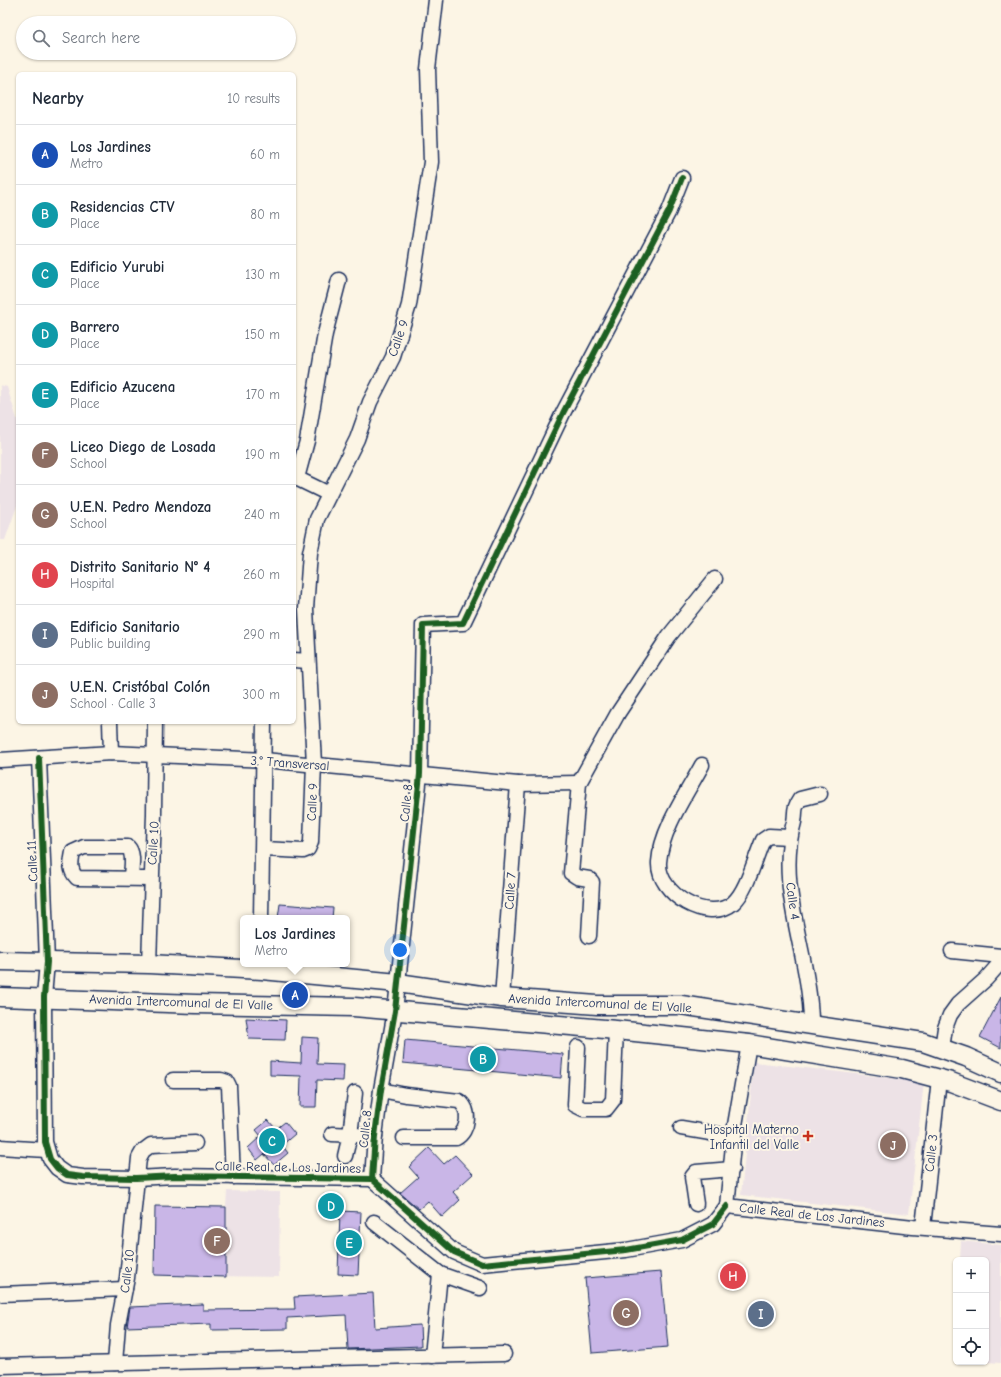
<!DOCTYPE html>
<meta charset="utf-8">
<style>
body{margin:0;font-family:"Comic Neue",sans-serif;background:#f6f6f7;color:#1f2937}
.controls{position:absolute;right:12px;bottom:12px;display:grid;overflow:hidden;border-radius:6px;box-shadow:0 1px 3px #0004}
.controls button{width:36px;height:36px;display:grid;place-items:center;padding:0;border:0;border-bottom:1px solid #e0e1e3;background:#fff;color:#1f2937;font:20px sans-serif}
.you{position:absolute;left:400px;top:950px;width:14px;height:14px;margin:-10px;border:3px solid #fff;border-radius:50%;background:#1a73e8;box-shadow:0 0 0 6px #1a73e833}
.badge{display:grid;place-items:center;width:26px;height:26px;border-radius:50%;background:#c8321e;color:#fff;font-size:13px;font-weight:700}
.pin{position:absolute;translate:-50% -50%;border:2px solid #fff;box-shadow:0 1px 4px #0006}
.popup{position:absolute;left:240px;top:915px;width:110px;height:52px;box-sizing:border-box;display:grid;place-content:center;border-radius:6px;background:#fff;filter:drop-shadow(0 1px 3px #0005);font-size:13px;white-space:nowrap;color:#747a83}
.popup b{font-size:15px;color:#1f2937}
.popup::after{content:'';position:absolute;left:50%;top:100%;margin-left:-8px;border:8px solid transparent;border-top-color:#fff}
.list{margin:0;padding:0;list-style:none}
h2{display:flex;justify-content:space-between;align-items:center;height:52px;margin:0;padding:0 16px;font-size:17px}
h2 small{font-size:13px;font-weight:400;color:#747a83}
.list li{display:grid;grid-template-columns:26px 1fr auto;gap:12px;align-items:center;box-sizing:border-box;height:60px;padding:0 16px;border-top:1px solid #e0e1e3}
.list b{display:block;font-size:15px;white-space:nowrap}
.list p{margin:0;font-size:13px;white-space:nowrap;color:#747a83}
.list em{font-size:13px;font-style:normal;color:#747a83}
.icon{flex:none;width:22px;height:22px;fill:none;stroke:currentColor;stroke-width:2;stroke-linecap:round;stroke-linejoin:round}
.map{position:relative;flex:none;width:1001px;height:1377px;overflow:hidden}
.search{position:absolute;background:#fff;box-shadow:0 1px 3px #0004;left:16px;top:16px;width:280px;height:44px;display:flex;align-items:center;gap:10px;box-sizing:border-box;padding:0 14px;border-radius:22px;color:#747a83;font-size:15px}
.panel{position:absolute;background:#fff;box-shadow:0 1px 3px #0004;left:16px;top:72px;width:280px;height:652px;border-radius:6px}
.map>svg:first-child{display:block}
.built{fill:#ede2e6}
.building{fill:#c9b6e7;stroke:#1b2f5e}
.lines{fill:none;stroke-linecap:round;stroke-linejoin:round}
.minor-casing{stroke:#1b2f5e;stroke-width:17}
.major-casing{stroke:#1b2f5e;stroke-width:21}
.minor{stroke:#fcf5e5;stroke-width:14}
.major{stroke:#fcf5e5;stroke-width:18}
.cycleway-casing{stroke:#fcf5e5;stroke-width:8}
.cycleway{stroke:#1b5e20;stroke-width:6}
.poi-dot{fill:#c8321e;stroke:#fcf5e5;stroke-width:1.5}
.labels{text-anchor:middle;dominant-baseline:central;stroke-width:4;stroke-linejoin:round;paint-order:stroke}
.street-label{font-size:13px;fill:#1b2f5e;stroke:#fcf5e5}
.poi-label{font-size:13px;fill:#1b2f5e;stroke:#fcf5e5;text-anchor:end}
</style>
<div class="map">
<svg width="1001" height="1377" viewBox="0 0 1001 1377">
<rect width="100%" height="100%" fill="#fcf5e5"/>
<filter id="ink" filterUnits="userSpaceOnUse"><feTurbulence type="fractalNoise" baseFrequency=".025" numOctaves="2"/><feDisplacementMap in="SourceGraphic" scale="8" xChannelSelector="R" yChannelSelector="G"/><feConvolveMatrix kernelMatrix="1 2 1 2 8 2 1 2 1" color-interpolation-filters="sRGB"/></filter>
<g filter="url(#ink)">
<!-- built -->
<g class="built">
<polygon points="0,385 7,387 18,422 18,503 5,540 0,540"/>
<polygon points="754,1062 924,1082 909,1214 741,1195"/>
<polygon points="227,1191 280,1192 279,1277 154,1275 155,1206 226,1207"/>
<polygon points="961,1241 1001,1245 1001,1363 986,1362 986,1260 960,1260"/>
</g>
<!-- building -->
<g class="building">
<polygon points="280,904 333,908 332,918 278,918"/>
<polygon points="1001,997 1001,1048 980,1037"/>
<polygon points="246,1018 286,1020 285,1040 249,1039"/>
<polygon points="302,1037 318,1038 317,1064 344,1065 343,1081 317,1080 316,1107 300,1107 301,1076 270,1075 270,1061 301,1063"/>
<polygon points="405,1040 563,1054 561,1078 403,1063"/>
<polygon points="268,1120 276,1129 285,1122 295,1134 282,1145 288,1153 274,1165 264,1154 257,1160 248,1148 261,1136 256,1130"/>
<polygon points="429,1148 444,1164 455,1155 473,1174 453,1192 460,1200 442,1217 428,1201 419,1209 400,1193 418,1177 409,1167"/>
<rect x="324" y="1195" width="14" height="21"/>
<polygon points="155,1206 226,1207 226,1277 154,1275"/>
<polygon points="340,1211 361,1212 358,1275 338,1274"/>
<polygon points="661,1272 668,1347 592,1353 585,1278"/>
<polygon points="373,1293 375,1328 420,1325 421,1346 348,1349 346,1315 287,1318 287,1329 211,1330 211,1324 127,1327 130,1307 203,1304 203,1310 295,1309 294,1297"/>
</g>
<g class="lines">
<!-- minor casing -->
<g class="minor-casing">
<g id="minor">
<polyline points="294,477 329,494"/>
<polyline points="297,478 307,441 325,334 339,280"/>
<polyline points="294,660 308,661"/>
<polyline points="110,722 111,753"/>
<polyline points="39,758 47,962 44,997 45,1142 50,1159 57,1168 67,1175 83,1177 136,1178 175,1176 372,1179 454,1252 482,1264 626,1250 682,1240 713,1224 727,1206"/>
<polyline points="0,760 111,753 264,760 518,784 579,783"/>
<path d="M 702,765 C 687,793 661,830 659,862 C 657,894 708,924 733,903 C 747,891 755,858 763,840 L 769,836 L 789,837"/>
<polyline points="263,849 303,851 308,849 311,842 314,764 306,609 310,553 317,519 357,439 370,402 393,357 409,305 431,162 428,69 436,0"/>
<path d="M 131,878 C 131,869 135,854 128,847 L 84,847 L 73,852 C 71,863 69,870 77,878 L 151,879"/>
<polyline points="261,918 264,722"/>
<polyline points="589,936 592,882 589,879 577,877 571,873 579,783 618,713 669,636 715,579"/>
<polyline points="952,951 1001,956"/>
<polyline points="149,964 154,814 155,722"/>
<polyline points="502,998 518,784"/>
<path d="M 811,1024 C 811,956 775,888 794,822 C 796,812 793,809 800,799 L 820,794"/>
<polyline points="578,1047 575,1105 583,1109 606,1109 613,1100 616,1030"/>
<polyline points="942,1048 945,1028 950,1015 958,1004 986,979 1001,962"/>
<polyline points="173,1080 221,1080 227,1082 229,1086 233,1177"/>
<path d="M 381,1090 L 406,1095 L 459,1101 C 471,1109 469,1131 456,1138 L 404,1138"/>
<polyline points="681,1128 734,1137"/>
<polyline points="332,1134 375,1136"/>
<polyline points="0,1147 46,1150"/>
<polyline points="345,1156 350,1135 355,1093"/>
<polyline points="372,1179 375,1136 381,1090 395,1011 420,774 423,625 463,623 563,413 669,211 682,178"/>
<polyline points="696,1204 692,1177 696,1172 732,1169"/>
<polyline points="727,1206 913,1227 1001,1234"/>
<polyline points="727,1206 735,1125 749,1044"/>
<polyline points="374,1222 440,1274 432,1356"/>
<polyline points="923,1227 939,1079"/>
<polyline points="440,1274 480,1288"/>
<polyline points="0,1294 125,1289"/>
<polyline points="115,1363 118,1325 127,1278 139,1158 143,1151 151,1145 195,1143"/>
<polyline points="0,1366 504,1354"/>
</g>
</g>
<!-- major casing -->
<g class="major-casing">
<g id="major">
<polyline points="0,961 149,964 262,970 398,983 502,998 597,1005 681,1005 923,1042 966,1057 1001,1073"/>
<polyline points="0,997 196,1004 354,1007 616,1030 749,1044 902,1069 951,1082 1001,1101"/>
</g>
</g>
<!-- minor -->
<use href="#minor" class="minor"/>
<!-- major -->
<use href="#major" class="major"/>
<!-- cycleway casing -->
<g class="cycleway-casing">
<g id="cycleway">
<polyline points="39,758 47,962 44,997 45,1142 50,1159 57,1168 67,1175 83,1177 136,1178 175,1176 372,1179 454,1252 482,1264 626,1250 682,1240 713,1224 727,1206"/>
<polyline points="372,1179 375,1136 381,1090 395,1011 420,774 423,625 463,623 563,413 669,211 682,178"/>
</g>
</g>
<!-- cycleway -->
<use href="#cycleway" class="cycleway"/>
</g>
</g>
<!-- markers -->
<path class="poi-dot" d="M806 1130h4v4h4v4h-4v4h-4v-4h-4v-4h4z"/>
<g class="labels">
<!-- street labels -->
<g class="street-label">
<text transform="translate(398 338) rotate(-71)">Calle 9</text>
<text transform="translate(290 763) rotate(4)">3.° Transversal</text>
<text transform="translate(312 802) rotate(-88)">Calle 9</text>
<text transform="translate(406 803) rotate(-84)">Calle 8</text>
<text transform="translate(153 843) rotate(-87)">Calle 10</text>
<text transform="translate(32 861) rotate(-93)">Calle 11</text>
<text transform="translate(510 891) rotate(-86)">Calle 7</text>
<text transform="translate(793 901) rotate(82)">Calle 4</text>
<text transform="translate(181 1002) rotate(2)">Avenida Intercomunal de El Valle</text>
<text transform="translate(600 1003) rotate(3)">Avenida Intercomunal de El Valle</text>
<text transform="translate(365 1129) rotate(-84)">Calle 8</text>
<text transform="translate(931 1153) rotate(-84)">Calle 3</text>
<text transform="translate(288 1167) rotate(1)">Calle Real de Los Jardines</text>
<text transform="translate(812 1215) rotate(6)">Calle Real de Los Jardines</text>
<text transform="translate(127 1271) rotate(-83)">Calle 10</text>
</g>
<!-- poi labels -->
<g class="poi-label">
<text x="799" y="1129">Hospital Materno<tspan x="799" dy="15">Infantil del Valle</tspan></text>
</g>
</g>
</svg>
<div class="controls">
<button>+</button>
<button>−</button>
<button><svg class="icon" aria-label="locate" viewBox="0 0 24 24"><circle cx="12" cy="12" r="6"/><path d="M12 2v4M12 18v4M2 12h4M18 12h4"/></svg></button>
</div>
<div class="you"></div>
<div class="pin badge" style="left:295px;top:995px;background:#1a4fb4">A</div>
<div class="popup"><b>Los Jardines</b>Metro</div>
<div class="pin badge" style="left:483px;top:1059px;background:#0f9aa8">B</div>
<div class="pin badge" style="left:272px;top:1141px;background:#0f9aa8">C</div>
<div class="pin badge" style="left:331px;top:1206px;background:#0f9aa8">D</div>
<div class="pin badge" style="left:349px;top:1243px;background:#0f9aa8">E</div>
<div class="pin badge" style="left:217px;top:1241px;background:#8d6e63">F</div>
<div class="pin badge" style="left:626px;top:1313px;background:#8d6e63">G</div>
<div class="pin badge" style="left:733px;top:1276px;background:#e0444e">H</div>
<div class="pin badge" style="left:761px;top:1314px;background:#5c6f8a">I</div>
<div class="pin badge" style="left:893px;top:1145px;background:#8d6e63">J</div>
<div class="search"><svg class="icon" aria-label="search" viewBox="0 0 24 24"><circle cx="10" cy="10" r="6"/><path d="M15 15l6 6"/></svg>Search here</div>
<section class="panel">
<h2>Nearby<small>10 results</small></h2>
<ul class="list">
<li><span class="badge" style="background:#1a4fb4">A</span><div><b>Los Jardines</b><p>Metro</p></div><em>60 m</em></li>
<li><span class="badge" style="background:#0f9aa8">B</span><div><b>Residencias CTV</b><p>Place</p></div><em>80 m</em></li>
<li><span class="badge" style="background:#0f9aa8">C</span><div><b>Edificio Yurubi</b><p>Place</p></div><em>130 m</em></li>
<li><span class="badge" style="background:#0f9aa8">D</span><div><b>Barrero</b><p>Place</p></div><em>150 m</em></li>
<li><span class="badge" style="background:#0f9aa8">E</span><div><b>Edificio Azucena</b><p>Place</p></div><em>170 m</em></li>
<li><span class="badge" style="background:#8d6e63">F</span><div><b>Liceo Diego de Losada</b><p>School</p></div><em>190 m</em></li>
<li><span class="badge" style="background:#8d6e63">G</span><div><b>U.E.N. Pedro Mendoza</b><p>School</p></div><em>240 m</em></li>
<li><span class="badge" style="background:#e0444e">H</span><div><b>Distrito Sanitario N° 4</b><p>Hospital</p></div><em>260 m</em></li>
<li><span class="badge" style="background:#5c6f8a">I</span><div><b>Edificio Sanitario</b><p>Public building</p></div><em>290 m</em></li>
<li><span class="badge" style="background:#8d6e63">J</span><div><b>U.E.N. Cristóbal Colón</b><p>School · Calle 3</p></div><em>300 m</em></li>
</ul>
</section>
</div>
